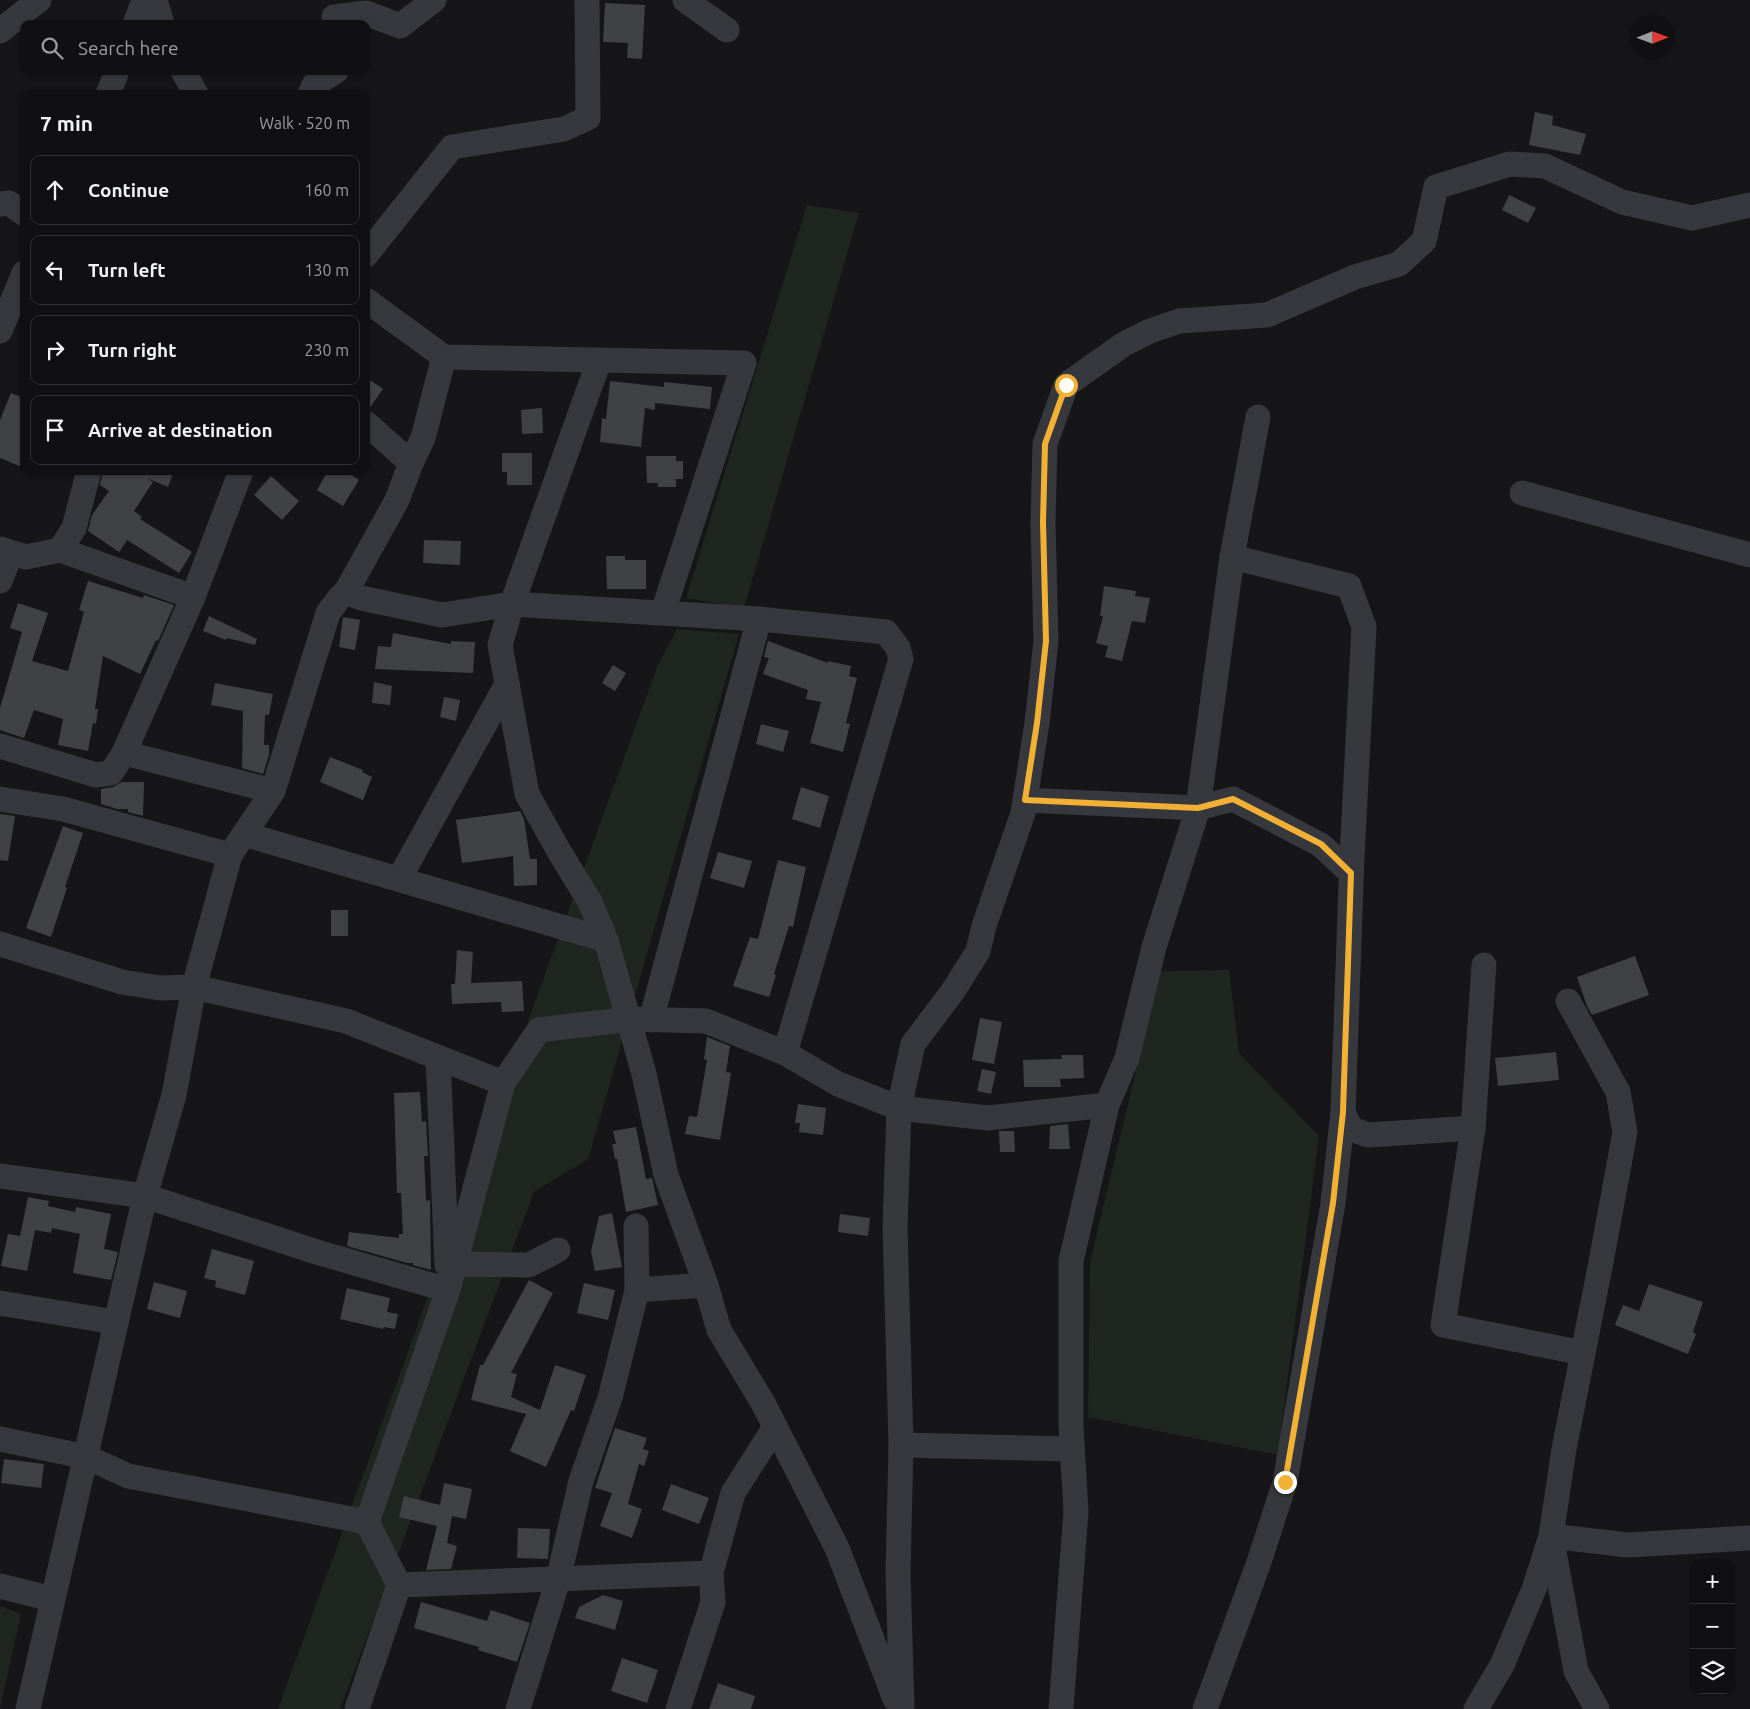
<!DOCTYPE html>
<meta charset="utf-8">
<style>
body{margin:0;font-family:Ubuntu,sans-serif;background:#19191b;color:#f1f3f6}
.controls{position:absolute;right:15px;bottom:15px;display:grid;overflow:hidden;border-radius:10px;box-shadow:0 1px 4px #0004}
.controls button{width:45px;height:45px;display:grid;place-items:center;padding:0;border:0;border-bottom:1px solid #303032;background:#101012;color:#f1f3f6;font:25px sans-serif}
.compass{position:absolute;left:1630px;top:15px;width:45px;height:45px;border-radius:50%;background:#101012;box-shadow:0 1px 4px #0004;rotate:89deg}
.stop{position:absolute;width:15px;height:15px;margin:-11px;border:4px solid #f2b134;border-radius:50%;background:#fff}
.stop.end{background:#f2b134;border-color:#fff;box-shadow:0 1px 5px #0008}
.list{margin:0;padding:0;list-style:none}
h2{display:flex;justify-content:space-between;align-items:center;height:65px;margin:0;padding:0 20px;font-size:21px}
h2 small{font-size:16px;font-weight:400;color:#9c9d9f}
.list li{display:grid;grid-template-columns:32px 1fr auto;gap:15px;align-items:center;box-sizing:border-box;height:70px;margin:0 10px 10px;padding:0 10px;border:1px solid #303032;border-radius:10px}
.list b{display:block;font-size:19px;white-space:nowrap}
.list em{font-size:16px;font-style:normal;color:#9c9d9f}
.icon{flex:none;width:28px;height:28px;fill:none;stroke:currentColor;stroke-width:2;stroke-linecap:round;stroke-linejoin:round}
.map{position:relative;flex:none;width:1750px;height:1709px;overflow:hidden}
.search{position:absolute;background:#101012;box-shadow:0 1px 4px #0004;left:20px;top:20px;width:350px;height:55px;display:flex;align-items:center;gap:12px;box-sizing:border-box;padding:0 18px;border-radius:10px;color:#9c9d9f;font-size:19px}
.panel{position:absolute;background:#101012;box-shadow:0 1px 4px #0004;left:20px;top:90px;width:350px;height:385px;border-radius:10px}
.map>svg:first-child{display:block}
.green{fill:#1e261f}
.building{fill:#404145}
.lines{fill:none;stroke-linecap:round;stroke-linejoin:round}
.minor{stroke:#37383d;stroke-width:25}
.route{stroke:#f2b134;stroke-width:6}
</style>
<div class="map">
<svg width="1750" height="1709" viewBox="0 0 1750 1709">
<rect width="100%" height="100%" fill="#161618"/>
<!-- green -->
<g class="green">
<polygon points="807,205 859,213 744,608 686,598"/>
<polygon points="677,629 739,634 588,1159 534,1192 340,1709 278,1709 657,667"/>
<polygon points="1229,970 1239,1053 1319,1136 1278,1455 1088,1417 1090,1262 1160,971"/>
<polygon points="0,1606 21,1614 0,1708"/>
</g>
<!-- building -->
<g class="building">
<polygon points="605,3 645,5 642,59 627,58 628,43 603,42"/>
<polygon points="1535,112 1553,116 1552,125 1586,134 1580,155 1529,145"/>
<polygon points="1509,195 1536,208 1528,223 1502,210"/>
<polygon points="366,377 383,389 369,409 366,409"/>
<polygon points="610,381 664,387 664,382 712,387 710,409 655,403 655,410 645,408 641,447 600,442 602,418 606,419"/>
<polygon points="11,393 24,398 24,468 0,458 0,420"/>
<polygon points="542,408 543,433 522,434 521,410"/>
<polygon points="502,453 532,453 532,485 507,485 507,472 502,472"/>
<polygon points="646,456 676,456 676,461 683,461 683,479 676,479 676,487 658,487 658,483 647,483"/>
<polygon points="103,471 174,471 168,487 147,478 153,482 134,511 142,517 140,519 192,552 179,573 127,540 119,552 88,531 92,515 109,491 100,485"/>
<polygon points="328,471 345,471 359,480 343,506 317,490"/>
<polygon points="271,476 299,501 282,520 254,495"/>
<polygon points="424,540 461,541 460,565 423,563"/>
<polygon points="606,556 625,556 625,560 646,560 646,589 607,589"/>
<polygon points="88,581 143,598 144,595 174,605 158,641 156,640 140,674 103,656 95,709 98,709 96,724 93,723 88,751 58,745 63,719 34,710 24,738 0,730 0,708 22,632 10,628 18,603 48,613 32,661 68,671 84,612 79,610"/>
<polygon points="1104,586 1136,591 1135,596 1150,598 1145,623 1132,621 1122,661 1105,657 1108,646 1096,643 1103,616 1100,616"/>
<polygon points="209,616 257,639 255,645 227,638 226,640 203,631"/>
<polygon points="343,617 360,620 355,650 339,647"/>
<polygon points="393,633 451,644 451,641 475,642 473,673 375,669 378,646 391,647"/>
<polygon points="768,641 828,663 828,661 851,666 849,676 857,678 846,723 850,724 843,752 810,743 821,702 806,699 808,690 763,674 769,658 764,657"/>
<polygon points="613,665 626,673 615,691 602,683"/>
<polygon points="374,682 392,686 390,705 372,703"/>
<polygon points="215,683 273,694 269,715 265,715 264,745 269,745 269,755 263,774 242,768 243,711 211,705"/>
<polygon points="444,697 460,700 456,721 440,717"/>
<polygon points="761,724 789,731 783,752 756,744"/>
<polygon points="330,757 363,770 362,772 372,777 363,800 320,782"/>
<polygon points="122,782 144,782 143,816 128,812 128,809 117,809 101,804 101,789 113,787"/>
<polygon points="801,787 829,796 820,828 792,819"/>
<polygon points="520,811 524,819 530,859 537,859 537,885 514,886 513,856 462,863 456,820"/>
<polygon points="0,814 15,816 8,861 0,860"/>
<polygon points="63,826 83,833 65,887 67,888 51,937 26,928"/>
<polygon points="718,852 752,861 744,888 710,878"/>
<polygon points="778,860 806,867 793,927 789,926 774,974 776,975 769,997 733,986 750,937 758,939"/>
<rect x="331" y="910" width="17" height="26"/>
<polygon points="457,950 473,952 471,983 522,981 524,1011 502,1012 501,1002 452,1004 451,984 455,984"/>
<polygon points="1635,956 1649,995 1592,1015 1587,1006 1577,977"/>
<polygon points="980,1018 1002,1022 994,1064 972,1060"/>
<polygon points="707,1037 730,1046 726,1072 731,1073 720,1140 685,1134 689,1116 697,1117 707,1060 704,1059"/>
<polygon points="1556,1052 1559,1080 1498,1086 1495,1058"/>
<polygon points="1061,1055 1083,1055 1084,1078 1060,1079 1061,1087 1024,1087 1023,1060 1062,1059"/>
<polygon points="982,1069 996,1072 991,1094 977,1091"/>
<polygon points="420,1092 422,1122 426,1121 428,1156 424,1156 426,1201 430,1200 431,1270 413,1265 413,1263 407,1263 347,1246 349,1232 399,1238 399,1234 403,1234 401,1193 397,1193 394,1093"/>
<polygon points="798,1104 826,1108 823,1135 799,1132 800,1123 795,1123"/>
<polygon points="1068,1124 1070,1149 1049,1149 1050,1126"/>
<polygon points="636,1127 646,1179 652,1178 658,1205 626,1212 617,1159 615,1159 612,1144 616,1144 613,1131"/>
<polygon points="999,1131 1014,1131 1015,1152 1000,1152"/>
<polygon points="28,1197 49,1201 48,1206 75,1212 76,1207 111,1214 104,1249 118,1252 111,1280 73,1273 80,1234 52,1228 51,1233 35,1230 27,1271 1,1266 8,1234 20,1236"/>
<polygon points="612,1213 622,1267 595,1271 591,1251 599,1216"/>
<polygon points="840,1214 870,1218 868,1236 838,1232"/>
<polygon points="212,1249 254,1261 245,1295 215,1287 216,1281 204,1278"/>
<polygon points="529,1280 553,1293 511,1373 517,1374 511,1397 540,1410 555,1365 586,1375 574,1411 571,1410 546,1467 510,1451 526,1414 471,1400 480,1365 483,1365"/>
<polygon points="154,1282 187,1291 180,1318 147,1309"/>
<polygon points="584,1283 615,1290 608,1320 577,1313"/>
<polygon points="1649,1284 1703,1302 1693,1332 1696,1334 1688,1354 1615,1325 1623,1305 1639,1311"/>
<polygon points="347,1288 390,1298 387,1312 398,1314 395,1329 384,1327 383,1329 340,1319"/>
<polygon points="615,1428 647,1438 643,1449 649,1451 644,1466 639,1464 628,1504 642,1509 632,1538 600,1526 612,1493 595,1488"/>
<polygon points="4,1459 44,1464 41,1488 1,1483"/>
<polygon points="444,1483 472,1489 466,1519 452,1516 447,1543 457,1546 451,1569 426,1570 437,1526 399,1517 404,1496 440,1505"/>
<polygon points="671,1484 709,1498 699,1524 662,1510"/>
<polygon points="518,1528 550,1529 548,1559 517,1558"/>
<polygon points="603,1595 623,1601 615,1630 575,1618 579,1607"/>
<polygon points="421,1602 487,1621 491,1610 530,1623 517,1662 478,1650 479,1647 414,1628"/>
<polygon points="622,1658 658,1670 647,1703 611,1691"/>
<polygon points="718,1683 755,1696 751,1709 709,1709"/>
</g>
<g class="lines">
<!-- minor -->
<g class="minor">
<polyline points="155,0 162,24"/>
<polyline points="685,0 727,30"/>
<polyline points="334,17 366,13 400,26 434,0"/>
<polyline points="135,24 144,0"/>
<polyline points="0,31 39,0"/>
<polyline points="183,71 196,94"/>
<polyline points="108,94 117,71"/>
<polyline points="310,94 314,85 336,71"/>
<polyline points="0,204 9,203 24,214"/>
<polyline points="366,255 452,147 564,129 588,118 587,0"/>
<polyline points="366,300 444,357 744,363 663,612"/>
<polyline points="0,331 24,273"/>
<polyline points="599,361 512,604 500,645 527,794 560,853 590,902 606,940 644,1074 666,1175 706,1285 719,1330 763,1403 837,1548 895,1699"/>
<polyline points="366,423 411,463"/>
<polyline points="1522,493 1750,555"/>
<polyline points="0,549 26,557 60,550 74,528 89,471"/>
<polyline points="60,550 193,597"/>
<polyline points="0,581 11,553"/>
<polyline points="346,592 361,598 442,615 512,604 759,619 886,632 898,648 901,659 785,1053"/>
<polyline points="0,746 96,775 111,773 124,753 273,791"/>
<polyline points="124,753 193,597 241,471"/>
<polyline points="0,799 63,809 230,855"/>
<polyline points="1025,800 1198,808 1233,799 1321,845 1351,873"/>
<polyline points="244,834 606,940"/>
<polyline points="399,879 507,684"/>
<polyline points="0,944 122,982 160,988 194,987 346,1021 503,1083"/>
<polyline points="1484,965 1473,1128 1443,1325 1583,1353"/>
<polyline points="651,1020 759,619"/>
<polyline points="438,1058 447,1265"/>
<polyline points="1343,1112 1351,1129 1368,1135 1473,1128"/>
<polyline points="0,1176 145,1196 320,1253 448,1290"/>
<polyline points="455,1264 529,1265 558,1250"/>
<polyline points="637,1290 706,1285"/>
<polyline points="0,1303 115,1322"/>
<polyline points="0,1439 87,1457 128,1476 367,1522"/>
<polyline points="901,1445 1072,1449"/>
<polyline points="399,1585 711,1573"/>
<polyline points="0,1586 52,1599"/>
<polyline points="28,1709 145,1196 174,1095 194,987 230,855 273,791 328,613 340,597 346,592 397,500 411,463 423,438 444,357"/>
<polyline points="357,1709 399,1585 367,1522 448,1290 503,1083 539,1030 630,1019 706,1021 785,1053 838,1084 899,1108 988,1118 1107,1105"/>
<polyline points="518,1709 558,1580 581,1481 610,1398 637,1290 636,1226"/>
<polyline points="678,1709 713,1602 711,1573 733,1493 775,1427"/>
<polyline points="902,1709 898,1573 901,1445 895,1227 899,1108 913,1044 953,991 978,951 984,926 1023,813 1037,723 1046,641 1043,522 1045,444 1066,385 1124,344 1150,331 1179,321 1267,315 1355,277 1399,264 1424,241 1436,187 1510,164 1545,166 1622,202 1692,218 1750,205"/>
<polyline points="1061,1709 1076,1511 1071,1427 1071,1261 1107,1105 1127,1058 1154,947 1198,808 1232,557 1258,417"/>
<polyline points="1205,1709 1259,1562 1285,1482 1333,1203 1343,1112 1352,856 1364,627 1349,586 1232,557"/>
<polyline points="1476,1709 1502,1665 1534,1589 1551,1536 1564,1449 1601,1262 1625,1132 1618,1092 1568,1001"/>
<polyline points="1597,1709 1576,1671 1551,1536 1628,1545 1750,1538"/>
</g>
</g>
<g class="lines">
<!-- route -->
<polyline class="route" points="1066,385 1045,444 1043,522 1046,641 1037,723 1025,800 1198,808 1233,799 1321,844 1351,873 1343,1112 1333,1203 1285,1482"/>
</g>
</svg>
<div class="controls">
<button>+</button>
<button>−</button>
<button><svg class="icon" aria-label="layers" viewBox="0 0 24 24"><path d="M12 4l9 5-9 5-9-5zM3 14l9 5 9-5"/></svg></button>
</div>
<svg class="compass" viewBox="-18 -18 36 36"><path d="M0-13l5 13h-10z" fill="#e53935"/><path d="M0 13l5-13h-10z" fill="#9c9d9f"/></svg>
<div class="stop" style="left:1066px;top:385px"></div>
<div class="stop end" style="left:1285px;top:1482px"></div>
<div class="search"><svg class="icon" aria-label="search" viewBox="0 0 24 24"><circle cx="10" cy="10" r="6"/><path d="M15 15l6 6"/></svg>Search here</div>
<section class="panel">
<h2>7 min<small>Walk · 520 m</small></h2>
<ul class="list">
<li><svg class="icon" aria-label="ahead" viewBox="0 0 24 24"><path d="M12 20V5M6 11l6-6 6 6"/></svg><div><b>Continue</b></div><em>160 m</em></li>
<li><svg class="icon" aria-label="left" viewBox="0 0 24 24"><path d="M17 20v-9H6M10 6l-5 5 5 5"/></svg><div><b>Turn left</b></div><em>130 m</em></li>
<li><svg class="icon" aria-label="right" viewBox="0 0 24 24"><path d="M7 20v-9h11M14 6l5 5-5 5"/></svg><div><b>Turn right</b></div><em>230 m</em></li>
<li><svg class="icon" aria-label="arrive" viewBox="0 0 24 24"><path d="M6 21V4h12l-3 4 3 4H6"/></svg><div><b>Arrive at destination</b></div></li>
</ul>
</section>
</div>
